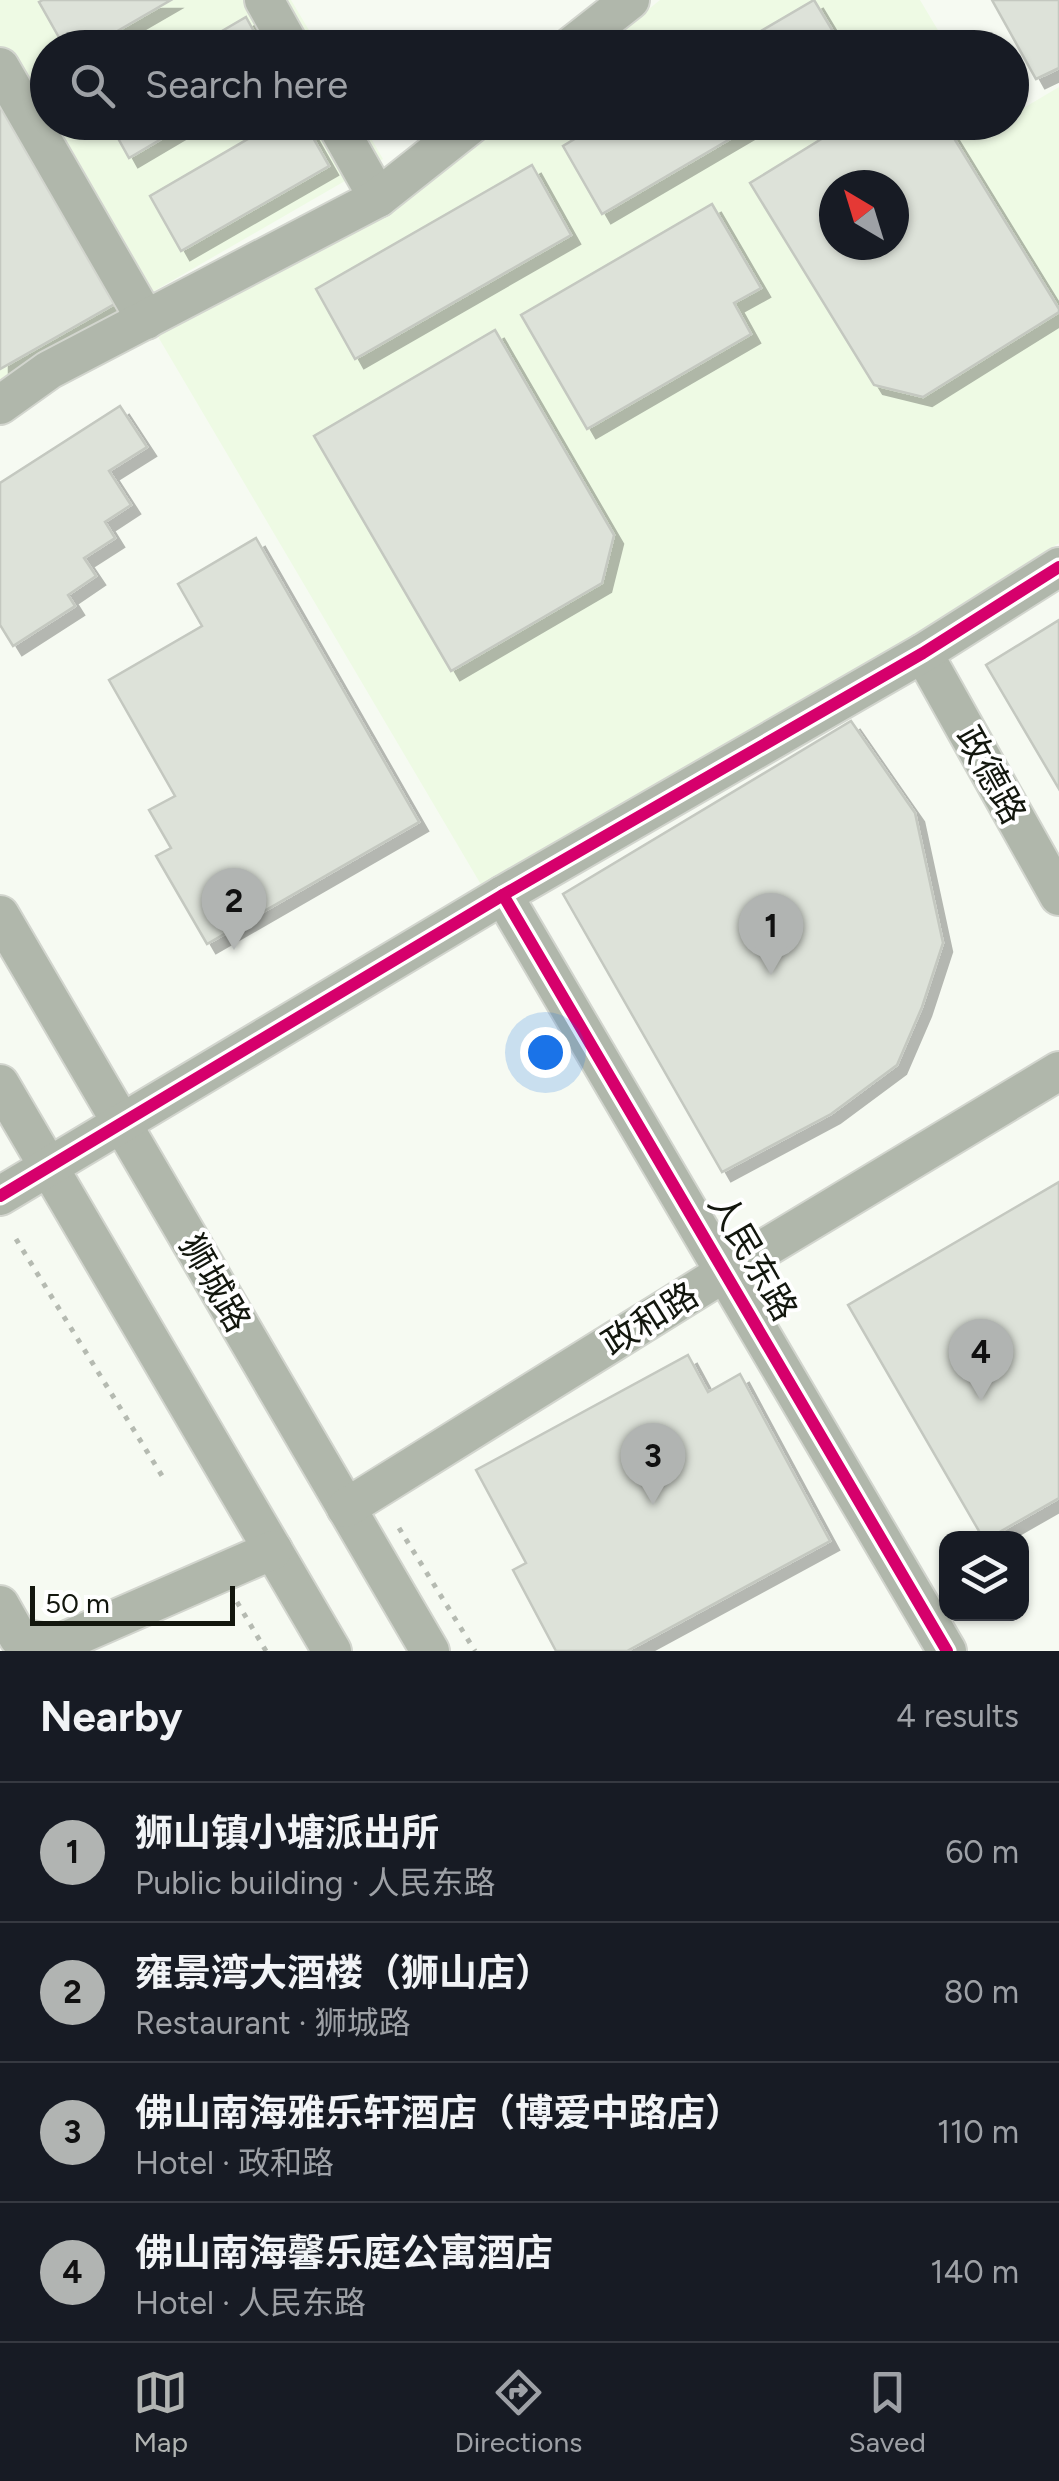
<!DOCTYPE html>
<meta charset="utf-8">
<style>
body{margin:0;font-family:Figtree,"Noto Sans SC",sans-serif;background:#242831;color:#f1f3f6}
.controls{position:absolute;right:30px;bottom:30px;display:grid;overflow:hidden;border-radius:20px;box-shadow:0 2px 8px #0004}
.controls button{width:90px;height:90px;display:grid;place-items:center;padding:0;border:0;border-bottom:2px solid #363941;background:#171b24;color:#f1f3f6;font:50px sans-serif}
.compass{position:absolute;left:819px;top:170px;width:90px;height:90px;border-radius:50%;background:#171b24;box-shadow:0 2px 8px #0004;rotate:322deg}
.scale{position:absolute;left:30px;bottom:25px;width:205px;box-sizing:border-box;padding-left:10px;border:5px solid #13170e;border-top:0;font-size:28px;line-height:35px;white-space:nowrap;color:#13170e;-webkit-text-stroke:8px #fff;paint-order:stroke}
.you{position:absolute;left:545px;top:1052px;width:35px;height:35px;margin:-25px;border:8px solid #fff;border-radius:50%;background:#1a73e8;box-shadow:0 0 0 15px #1a73e833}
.badge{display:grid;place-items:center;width:65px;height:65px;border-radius:50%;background:#b1b4b2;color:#111;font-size:32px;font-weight:700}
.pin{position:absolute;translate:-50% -82px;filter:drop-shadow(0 2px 5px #0008)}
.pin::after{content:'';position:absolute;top:52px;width:35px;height:30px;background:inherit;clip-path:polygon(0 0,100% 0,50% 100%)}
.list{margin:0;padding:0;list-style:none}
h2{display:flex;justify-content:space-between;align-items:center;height:130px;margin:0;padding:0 40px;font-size:42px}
h2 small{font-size:32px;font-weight:400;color:#9ea1a6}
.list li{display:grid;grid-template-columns:65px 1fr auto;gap:30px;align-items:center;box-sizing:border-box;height:140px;padding:0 40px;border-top:2px solid #363941}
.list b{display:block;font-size:38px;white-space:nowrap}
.list p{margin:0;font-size:32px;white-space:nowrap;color:#9ea1a6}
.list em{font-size:32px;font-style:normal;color:#9ea1a6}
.icon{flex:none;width:55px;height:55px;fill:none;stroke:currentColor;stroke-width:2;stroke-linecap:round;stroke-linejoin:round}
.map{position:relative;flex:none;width:1059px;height:1651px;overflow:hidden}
.search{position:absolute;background:#171b24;box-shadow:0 2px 8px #0004;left:30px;right:30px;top:30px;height:110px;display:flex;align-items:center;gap:25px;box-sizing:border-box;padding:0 35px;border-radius:55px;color:#9ea1a6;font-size:38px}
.sheet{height:690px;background:#171b24}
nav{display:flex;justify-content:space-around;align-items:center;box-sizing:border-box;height:140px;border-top:2px solid #363941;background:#171b24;font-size:28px;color:#9ea1a6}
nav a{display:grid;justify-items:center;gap:5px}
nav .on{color:#b1b4b2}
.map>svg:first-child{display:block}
.built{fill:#eefae4;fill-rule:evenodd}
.building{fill:#dde2d9;stroke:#c4c8c0;stroke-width:2.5;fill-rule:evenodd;filter:url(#shadow)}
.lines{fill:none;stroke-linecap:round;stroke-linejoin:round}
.minor-casing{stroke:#d2d5ce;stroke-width:42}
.path{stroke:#b5bab1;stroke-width:5;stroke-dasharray:5 8;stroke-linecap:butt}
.minor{stroke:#b0b7ab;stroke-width:38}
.cycleway-casing{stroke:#fff;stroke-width:19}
.cycleway{stroke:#d6006c;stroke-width:12}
.labels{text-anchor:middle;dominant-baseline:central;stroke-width:8;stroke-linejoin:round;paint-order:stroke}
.street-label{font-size:35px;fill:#13170e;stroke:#fff}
</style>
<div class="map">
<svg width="1059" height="1651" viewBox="0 0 1059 1651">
<defs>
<filter id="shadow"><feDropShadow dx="9" dy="9" stdDeviation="0" flood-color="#0004"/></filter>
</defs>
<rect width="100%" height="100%" fill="#f6faf2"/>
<!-- built -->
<g class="built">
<polygon points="0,0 291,0 319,47 48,48 48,122 362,123 383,159 0,380"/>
<polygon points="660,0 920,0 948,47 601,48"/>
<path d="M 1059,87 L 1059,543 L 910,637 L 483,888 L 157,335 L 390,214 L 506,123 L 991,122 L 993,125 L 1012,122 L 1012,115 ZM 834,185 L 894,185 L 894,245 L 834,245 Z"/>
</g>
<!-- building -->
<g class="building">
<polygon points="43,0 171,0 88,48 65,48 39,2"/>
<polygon points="814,0 843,48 732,48"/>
<polygon points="992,0 1059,0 1059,68 1036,79"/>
<polygon points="246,17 263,48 193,48"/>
<polygon points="0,94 118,302 0,369"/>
<polygon points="109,122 190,122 129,158"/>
<polygon points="277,122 304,122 329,166 181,251 150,196"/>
<polygon points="603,122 759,122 602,214 563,146"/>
<path d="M 849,122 L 944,122 L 1059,309 L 1059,312 L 923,397 L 874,385 L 750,183 ZM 834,185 L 894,185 L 894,245 L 834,245 Z"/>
<polygon points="532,165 571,235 355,359 316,289"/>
<polygon points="712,204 761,288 734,303 751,334 587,429 521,315"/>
<polygon points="495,330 614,535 602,583 451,671 314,436"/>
<polygon points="120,406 147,447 109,471 131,505 105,522 115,538 84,558 96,576 68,595 75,606 13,646 0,625 0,483"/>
<polygon points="256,538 419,822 207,944 156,856 171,848 149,810 175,796 109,680 202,626 178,584"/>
<polygon points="1059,620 1059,789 986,665"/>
<polygon points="851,721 915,813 943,943 922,1007 897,1065 831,1114 722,1172 563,894"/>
<polygon points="1059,1182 1059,1498 989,1538 983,1538 848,1305"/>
<polygon points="688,1355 708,1392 740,1374 830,1541 627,1651 556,1651 513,1570 526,1563 476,1470"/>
</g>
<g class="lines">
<!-- minor casing -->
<g class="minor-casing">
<g id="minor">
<polyline points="264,0 291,48"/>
<polyline points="569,48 630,0"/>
<polyline points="0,67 146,320"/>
<polyline points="335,122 378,198"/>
<polyline points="0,405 49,370 378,198 474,122"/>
<polyline points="923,653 1059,896"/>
<polyline points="503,895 947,1651"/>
<polyline points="0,915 430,1651"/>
<polyline points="0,1084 332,1651"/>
<polyline points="0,1196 503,895 923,653 1059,567"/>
<polyline points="346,1508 727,1271 1059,1071"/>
<polyline points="0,1605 18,1637 56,1645 273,1550"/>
</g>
</g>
<!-- path -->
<g class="path">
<polyline points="16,1239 164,1479"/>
<polyline points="399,1528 475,1651"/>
<polyline points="237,1602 266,1651"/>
</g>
<!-- minor -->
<use href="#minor" class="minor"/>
<!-- cycleway casing -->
<g class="cycleway-casing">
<g id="cycleway">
<polyline points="503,895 947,1651"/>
<polyline points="0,1196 503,895 923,653 1059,567"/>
</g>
</g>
<!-- cycleway -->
<use href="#cycleway" class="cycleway"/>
</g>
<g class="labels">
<!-- street labels -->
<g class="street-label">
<text transform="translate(991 775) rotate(61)">政德路</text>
<text transform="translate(753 1257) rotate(60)">人民东路</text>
<text transform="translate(215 1283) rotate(60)">狮城路</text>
<text transform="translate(650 1319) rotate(-32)">政和路</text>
</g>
</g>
</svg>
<div class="controls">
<button><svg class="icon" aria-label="layers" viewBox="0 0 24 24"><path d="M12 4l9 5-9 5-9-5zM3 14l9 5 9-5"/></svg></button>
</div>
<svg class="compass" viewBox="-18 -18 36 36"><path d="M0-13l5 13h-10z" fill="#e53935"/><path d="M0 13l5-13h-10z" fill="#9ea1a6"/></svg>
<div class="scale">50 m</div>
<div class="you"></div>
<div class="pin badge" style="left:771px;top:975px">1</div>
<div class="pin badge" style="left:234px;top:950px">2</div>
<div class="pin badge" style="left:653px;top:1505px">3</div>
<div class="pin badge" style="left:981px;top:1401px">4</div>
<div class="search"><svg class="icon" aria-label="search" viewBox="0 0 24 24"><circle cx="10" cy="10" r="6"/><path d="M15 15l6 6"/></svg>Search here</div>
</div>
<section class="sheet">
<h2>Nearby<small>4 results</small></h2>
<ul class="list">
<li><span class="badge">1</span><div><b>狮山镇小塘派出所</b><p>Public building · 人民东路</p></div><em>60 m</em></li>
<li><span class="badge">2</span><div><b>雍景湾大酒楼（狮山店）</b><p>Restaurant · 狮城路</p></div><em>80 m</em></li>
<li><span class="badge">3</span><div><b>佛山南海雅乐轩酒店（博爱中路店）</b><p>Hotel · 政和路</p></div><em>110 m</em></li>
<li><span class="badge">4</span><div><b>佛山南海馨乐庭公寓酒店</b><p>Hotel · 人民东路</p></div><em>140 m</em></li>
</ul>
</section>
<nav>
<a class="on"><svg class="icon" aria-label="map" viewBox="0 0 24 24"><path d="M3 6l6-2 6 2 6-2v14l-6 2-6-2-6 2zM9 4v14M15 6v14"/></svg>Map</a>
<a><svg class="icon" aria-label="directions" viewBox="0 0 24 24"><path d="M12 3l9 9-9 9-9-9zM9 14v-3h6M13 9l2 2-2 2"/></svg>Directions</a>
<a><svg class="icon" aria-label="saved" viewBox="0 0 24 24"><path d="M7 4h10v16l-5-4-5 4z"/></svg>Saved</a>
</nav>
